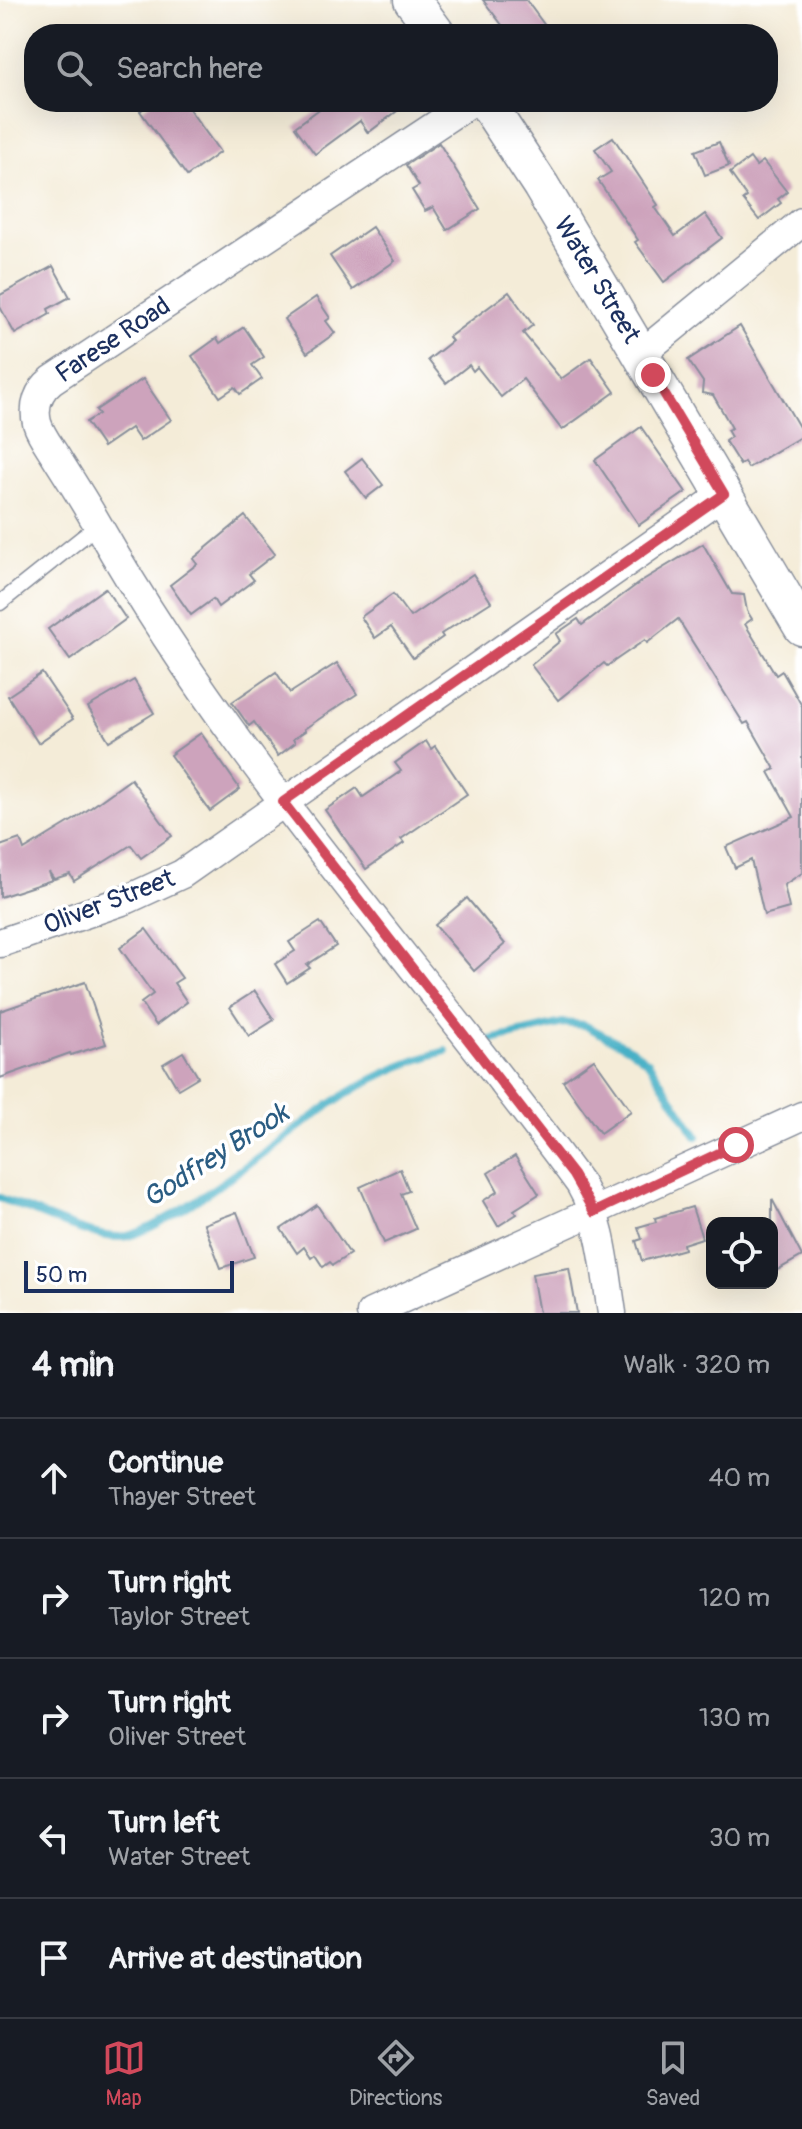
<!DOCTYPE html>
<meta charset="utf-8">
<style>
body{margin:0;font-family:Pangolin,sans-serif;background:#242831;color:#f1f3f6}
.controls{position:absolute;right:24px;bottom:24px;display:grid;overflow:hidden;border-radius:16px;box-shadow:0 8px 32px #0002}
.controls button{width:72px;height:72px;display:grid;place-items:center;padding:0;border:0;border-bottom:2px solid #363941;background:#171b24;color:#f1f3f6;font:40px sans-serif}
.scale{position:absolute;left:24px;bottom:20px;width:210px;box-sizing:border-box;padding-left:8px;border:4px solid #1b2f5e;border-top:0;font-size:22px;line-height:28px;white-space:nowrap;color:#1b2f5e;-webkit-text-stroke:6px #fff;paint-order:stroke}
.stop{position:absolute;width:24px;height:24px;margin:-18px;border:6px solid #d1495b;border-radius:50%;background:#fff}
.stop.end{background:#d1495b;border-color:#fff;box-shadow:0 2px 8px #0008}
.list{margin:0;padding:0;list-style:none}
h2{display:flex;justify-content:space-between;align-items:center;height:104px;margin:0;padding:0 32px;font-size:34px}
h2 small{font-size:26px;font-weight:400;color:#9ea1a6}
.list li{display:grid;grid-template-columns:52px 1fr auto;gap:24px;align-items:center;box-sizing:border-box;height:120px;padding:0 32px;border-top:2px solid #363941}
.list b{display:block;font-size:30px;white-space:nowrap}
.list p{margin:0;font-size:26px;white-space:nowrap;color:#9ea1a6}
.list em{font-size:26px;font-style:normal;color:#9ea1a6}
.icon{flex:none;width:44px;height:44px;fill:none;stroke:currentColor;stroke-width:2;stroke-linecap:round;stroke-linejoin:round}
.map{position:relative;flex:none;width:802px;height:1313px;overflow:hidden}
.search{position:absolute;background:#171b24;box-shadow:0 8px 32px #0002;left:24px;right:24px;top:24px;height:88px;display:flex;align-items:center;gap:20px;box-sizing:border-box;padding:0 28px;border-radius:32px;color:#9ea1a6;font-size:30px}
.sheet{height:704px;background:#171b24}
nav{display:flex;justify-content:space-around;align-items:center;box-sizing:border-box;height:112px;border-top:2px solid #363941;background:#171b24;font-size:22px;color:#9ea1a6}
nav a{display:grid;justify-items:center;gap:4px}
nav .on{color:#d1495b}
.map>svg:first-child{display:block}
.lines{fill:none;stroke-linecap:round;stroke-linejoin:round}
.stream{stroke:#47b0c6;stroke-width:8}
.building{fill:#cda3bc}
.service-casing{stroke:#888e9b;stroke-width:17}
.minor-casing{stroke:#888e9b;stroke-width:31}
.tertiary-casing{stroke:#888e9b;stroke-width:39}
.service{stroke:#fff;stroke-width:14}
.minor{stroke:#fff;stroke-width:28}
.tertiary{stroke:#fff;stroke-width:36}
.route{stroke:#d1495b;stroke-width:10}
.labels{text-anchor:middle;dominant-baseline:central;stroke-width:7;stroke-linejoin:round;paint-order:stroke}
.street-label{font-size:26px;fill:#1b2f5e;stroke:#fff}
.water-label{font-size:28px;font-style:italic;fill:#2a5c82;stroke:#fff}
</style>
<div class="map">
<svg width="802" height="1313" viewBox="0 0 802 1313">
<rect width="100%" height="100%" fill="#fff"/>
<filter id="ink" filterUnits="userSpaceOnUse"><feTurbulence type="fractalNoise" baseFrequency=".0125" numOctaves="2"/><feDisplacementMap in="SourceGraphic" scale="16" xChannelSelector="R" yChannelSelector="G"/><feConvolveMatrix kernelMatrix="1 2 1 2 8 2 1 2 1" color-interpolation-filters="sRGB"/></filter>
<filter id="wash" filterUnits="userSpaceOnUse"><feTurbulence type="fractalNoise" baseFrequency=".006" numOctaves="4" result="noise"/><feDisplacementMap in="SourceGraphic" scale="32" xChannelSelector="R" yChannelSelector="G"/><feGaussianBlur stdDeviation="1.8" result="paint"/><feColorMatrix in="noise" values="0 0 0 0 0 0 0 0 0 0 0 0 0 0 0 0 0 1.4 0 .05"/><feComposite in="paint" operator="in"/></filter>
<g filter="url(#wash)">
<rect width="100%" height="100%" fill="#f4ecd8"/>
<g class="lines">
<!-- stream -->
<g class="stream">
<polyline points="487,1041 563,1023 584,1025 631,1049 648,1062 697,1136"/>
<path d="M 0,1198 C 32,1210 88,1238 121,1237 C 161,1236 291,1131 331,1104 C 366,1080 405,1062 446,1051"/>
</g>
</g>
<g id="blocks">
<!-- building -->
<g class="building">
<polygon points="483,0 526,0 551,34 509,34"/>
<polygon points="152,102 184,102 220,152 187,176 140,111"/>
<polygon points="329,102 409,102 368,133 360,121 315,154 295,127"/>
<polygon points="613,137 658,205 655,207 675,236 705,214 722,238 664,282 635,242 638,240 598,180 611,172 595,149"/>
<polygon points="719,142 729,166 705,175 695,151"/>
<polygon points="439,143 480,209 447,230 433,207 425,211 412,190 419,186 406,165"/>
<polygon points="750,158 756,166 763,161 787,192 778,199 781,203 759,220 743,200 747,197 730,173"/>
<polygon points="372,227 395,261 353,290 330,256"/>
<polygon points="53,266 70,297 48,309 50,314 15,334 0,307 0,295"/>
<polygon points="509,292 533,325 523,333 561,379 591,358 615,392 562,430 523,379 501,397 477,367 473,371 469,365 446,383 428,360 452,341 449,337"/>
<polygon points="316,297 330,318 326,321 335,333 307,353 284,319"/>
<polygon points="740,326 802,432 802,436 748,468 744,462 740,465 725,441 731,437 727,430 732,428 713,395 702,393 703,382 688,360"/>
<polygon points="244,327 264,357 252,365 262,379 240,394 235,387 220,397 192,356 217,338 220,343"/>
<polygon points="143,379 171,420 140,441 131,428 103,447 86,422 99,414 96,410"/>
<polygon points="641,427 686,492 639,525 595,460"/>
<polygon points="362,458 383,485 366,498 345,471"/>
<polygon points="245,516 275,554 249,574 254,580 218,607 213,599 191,615 170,585 197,564 193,559"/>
<polygon points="703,544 732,594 744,595 747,611 752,619 745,624 776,675 782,671 802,706 802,873 784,885 789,908 764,915 751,860 735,868 726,847 794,817 769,772 775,769 748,722 744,724 678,619 647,643 645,640 607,666 604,663 558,700 531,665 560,641 556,634 578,619 582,625 643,580"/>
<polygon points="473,574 491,602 441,634 443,637 413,658 391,627 375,638 361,617 393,594 410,617"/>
<polygon points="105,588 126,619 70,660 48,629"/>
<polygon points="337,663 357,694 304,729 305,731 293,739 295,743 278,756 254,722 249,726 232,702 276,672 290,693"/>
<polygon points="42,673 73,719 38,743 8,696"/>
<polygon points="134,680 154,713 109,741 88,707"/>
<polygon points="201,733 240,789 210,811 170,755"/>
<polygon points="426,741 431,749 435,746 467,794 401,839 404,843 366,869 325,810 357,788 363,797 401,771 395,763"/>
<polygon points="131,779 172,836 141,858 131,845 74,881 70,874 54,879 49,872 52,880 0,897 0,846 20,839 24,850 75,819"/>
<polygon points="467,898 505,944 474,971 435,925"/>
<polygon points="320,922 336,946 307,965 310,968 287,983 275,964 295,951 289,942"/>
<polygon points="146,929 182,978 174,983 187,1002 156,1025 141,1003 153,994 120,948"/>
<polygon points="85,982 106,1044 71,1055 70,1053 0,1078 0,1011"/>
<polygon points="255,991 274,1020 249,1036 230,1007"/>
<polygon points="183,1052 198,1077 178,1089 163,1064"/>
<polygon points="594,1059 631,1111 600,1133 563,1081"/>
<polygon points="515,1156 539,1194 514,1210 517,1214 498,1226 483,1201 498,1191 488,1173"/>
<polygon points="400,1169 409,1191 401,1194 416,1229 384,1243 360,1187"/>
<polygon points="772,1199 802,1256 772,1273"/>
<polygon points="317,1205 350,1254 333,1265 330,1262 323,1267 315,1255 311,1258 304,1247 297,1253 281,1229"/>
<polygon points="692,1207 702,1238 683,1244 684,1249 642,1261 636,1241 642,1239 638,1227 656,1222 655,1218"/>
<polygon points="237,1212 254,1257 221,1268 204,1224"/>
<polygon points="569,1268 577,1313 539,1313 532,1274"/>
</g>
</g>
</g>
<g filter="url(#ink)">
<use href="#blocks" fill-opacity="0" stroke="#888e9b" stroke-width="2"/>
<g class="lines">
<!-- service casing -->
<g class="service-casing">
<polyline id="service" points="0,603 98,525"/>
</g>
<!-- minor casing -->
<g class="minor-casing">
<g id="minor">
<path d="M 471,102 L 52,380 C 38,391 33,406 37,423 C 41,436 51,448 58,460 C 72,482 86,504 99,527 C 233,764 420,965 580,1184 C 603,1224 605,1269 612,1313"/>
<polyline points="641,354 802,222"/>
<polyline points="0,943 128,899 182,874 724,494"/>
<polyline points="371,1313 802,1116"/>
</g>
</g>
<!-- tertiary casing -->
<g class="tertiary-casing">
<g id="tertiary">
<polyline points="412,0 437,34"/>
<polyline points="486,102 541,186 802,627"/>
</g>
</g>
<!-- service -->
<use href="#service" class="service"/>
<!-- minor -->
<use href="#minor" class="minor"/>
<!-- tertiary -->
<use href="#tertiary" class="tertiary"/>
</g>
</g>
<g class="lines" filter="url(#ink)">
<!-- route -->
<polyline class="route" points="653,375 724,494 283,802 573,1175 594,1212 736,1145"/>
</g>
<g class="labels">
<!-- street labels -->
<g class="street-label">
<text transform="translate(597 280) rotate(59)">Water Street</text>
<text transform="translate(113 340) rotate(-34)">Farese Road</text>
<text transform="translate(109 902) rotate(-21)">Oliver Street</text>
</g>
<!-- water labels -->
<g class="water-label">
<text transform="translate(216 1156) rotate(-33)">Godfrey Brook</text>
</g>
</g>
</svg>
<div class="controls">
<button><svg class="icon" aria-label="locate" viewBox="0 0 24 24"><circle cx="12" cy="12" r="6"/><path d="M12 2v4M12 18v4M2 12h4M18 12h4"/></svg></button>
</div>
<div class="scale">50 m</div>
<div class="stop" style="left:736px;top:1145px"></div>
<div class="stop end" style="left:653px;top:375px"></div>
<div class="search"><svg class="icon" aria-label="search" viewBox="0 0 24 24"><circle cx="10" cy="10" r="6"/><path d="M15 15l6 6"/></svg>Search here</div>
</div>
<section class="sheet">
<h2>4 min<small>Walk · 320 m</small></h2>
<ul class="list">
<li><svg class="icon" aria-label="ahead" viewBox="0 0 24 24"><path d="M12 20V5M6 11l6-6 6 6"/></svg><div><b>Continue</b><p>Thayer Street</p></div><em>40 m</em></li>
<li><svg class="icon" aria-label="right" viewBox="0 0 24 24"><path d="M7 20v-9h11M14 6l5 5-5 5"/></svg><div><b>Turn right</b><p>Taylor Street</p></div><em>120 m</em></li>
<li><svg class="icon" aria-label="right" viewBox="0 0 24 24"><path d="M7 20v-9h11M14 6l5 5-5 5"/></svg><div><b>Turn right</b><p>Oliver Street</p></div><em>130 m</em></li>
<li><svg class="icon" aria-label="left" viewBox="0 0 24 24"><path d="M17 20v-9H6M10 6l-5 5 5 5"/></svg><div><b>Turn left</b><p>Water Street</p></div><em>30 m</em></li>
<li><svg class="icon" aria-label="arrive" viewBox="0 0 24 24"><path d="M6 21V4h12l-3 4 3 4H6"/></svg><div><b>Arrive at destination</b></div></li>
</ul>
</section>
<nav>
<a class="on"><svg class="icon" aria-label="map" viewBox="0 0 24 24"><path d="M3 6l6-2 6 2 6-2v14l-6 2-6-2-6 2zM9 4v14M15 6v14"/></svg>Map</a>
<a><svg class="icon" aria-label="directions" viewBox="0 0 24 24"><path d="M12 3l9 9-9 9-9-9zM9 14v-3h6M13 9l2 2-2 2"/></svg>Directions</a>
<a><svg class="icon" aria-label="saved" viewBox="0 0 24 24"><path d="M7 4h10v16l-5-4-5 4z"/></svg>Saved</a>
</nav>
